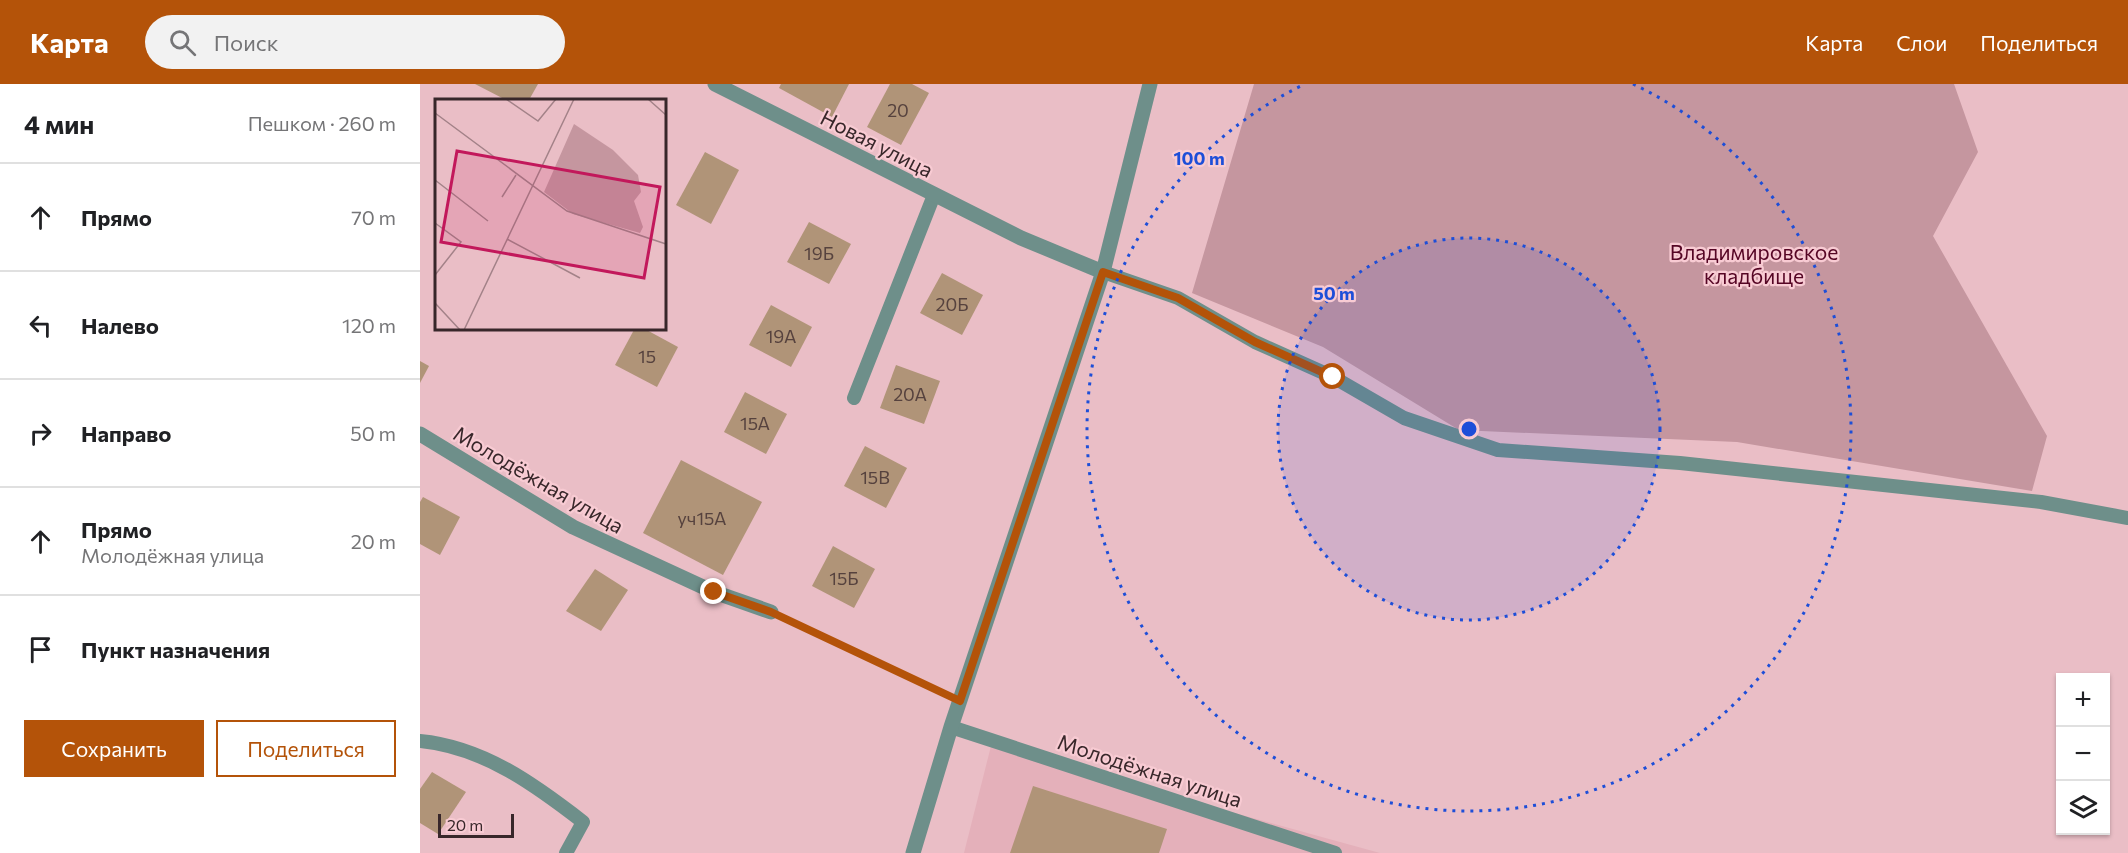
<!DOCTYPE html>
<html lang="ru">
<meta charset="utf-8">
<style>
body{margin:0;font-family:Commissioner,sans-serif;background:#f2f2f2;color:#202124}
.controls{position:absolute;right:18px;bottom:18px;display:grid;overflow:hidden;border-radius:0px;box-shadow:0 2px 4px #0004}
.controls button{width:54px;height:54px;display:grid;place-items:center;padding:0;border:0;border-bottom:2px solid #e0e0e0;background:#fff;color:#202124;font:30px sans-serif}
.scale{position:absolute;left:18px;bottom:15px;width:76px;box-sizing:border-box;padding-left:6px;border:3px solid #38272a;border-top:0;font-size:16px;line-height:21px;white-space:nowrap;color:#38272a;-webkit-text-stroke:4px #f8cbd3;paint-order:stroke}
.stop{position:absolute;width:18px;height:18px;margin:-14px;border:4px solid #b45309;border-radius:50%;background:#fff}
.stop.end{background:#b45309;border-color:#fff;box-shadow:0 2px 6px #0008}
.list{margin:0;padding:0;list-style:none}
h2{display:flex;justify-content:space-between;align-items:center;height:78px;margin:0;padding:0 24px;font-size:26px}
h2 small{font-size:20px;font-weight:400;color:#757577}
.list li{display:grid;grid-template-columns:39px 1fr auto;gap:18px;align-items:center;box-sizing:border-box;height:108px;padding:0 24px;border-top:2px solid #e0e0e0}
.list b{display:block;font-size:22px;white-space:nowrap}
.list p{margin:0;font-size:20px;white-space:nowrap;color:#757577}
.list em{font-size:20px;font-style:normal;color:#757577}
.actions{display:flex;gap:12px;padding:18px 24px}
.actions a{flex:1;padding:14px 0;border:2px solid #b45309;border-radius:0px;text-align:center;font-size:21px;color:#b45309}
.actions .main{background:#b45309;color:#fff}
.icon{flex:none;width:33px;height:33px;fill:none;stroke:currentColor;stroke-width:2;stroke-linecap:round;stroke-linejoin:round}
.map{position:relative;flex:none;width:1708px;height:769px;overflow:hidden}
header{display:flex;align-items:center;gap:36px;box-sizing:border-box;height:84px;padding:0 30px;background:#b45309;color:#fff}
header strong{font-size:28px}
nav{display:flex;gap:33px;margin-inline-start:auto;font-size:21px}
.search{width:420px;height:54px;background:#f2f2f2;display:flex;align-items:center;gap:15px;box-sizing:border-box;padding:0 21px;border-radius:33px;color:#757577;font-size:22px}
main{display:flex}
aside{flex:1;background:#fff}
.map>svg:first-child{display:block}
.built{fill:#e4b0ba}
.green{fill:#c5969f}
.building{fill:#b09478}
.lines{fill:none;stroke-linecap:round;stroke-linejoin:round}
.path{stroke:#907278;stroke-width:4;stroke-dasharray:3 4.5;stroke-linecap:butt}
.lane{stroke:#6e8f8a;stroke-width:14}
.street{stroke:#6e8f8a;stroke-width:15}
.route{stroke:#b45309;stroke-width:8}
.ring{fill:none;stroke:#1d4ed8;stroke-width:3;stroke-dasharray:3 6}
.labels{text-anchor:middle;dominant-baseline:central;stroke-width:4.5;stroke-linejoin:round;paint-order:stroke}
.number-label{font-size:18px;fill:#56423e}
.street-label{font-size:21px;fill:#38272a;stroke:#f8cbd3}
.park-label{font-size:21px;fill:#550524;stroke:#f8cbd3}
.inset-road{fill:none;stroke:#a38288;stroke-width:1.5}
.view{fill:#c2185b;fill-opacity:0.15;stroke:#c2185b;stroke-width:3}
.inset-edge{fill:none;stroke:#38272a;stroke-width:3}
.centre{fill:#1d4ed8;stroke:#f8cbd3;stroke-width:3}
.ring-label{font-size:18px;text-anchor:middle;font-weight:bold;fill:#1d4ed8;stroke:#f8cbd3;stroke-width:4.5;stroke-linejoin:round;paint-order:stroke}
</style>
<header>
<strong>Карта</strong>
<div class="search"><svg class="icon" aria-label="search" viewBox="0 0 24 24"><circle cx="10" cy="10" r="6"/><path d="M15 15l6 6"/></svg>Поиск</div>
<nav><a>Карта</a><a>Слои</a><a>Поделиться</a></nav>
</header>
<main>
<aside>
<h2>4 мин<small>Пешком · 260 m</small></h2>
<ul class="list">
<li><svg class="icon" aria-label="ahead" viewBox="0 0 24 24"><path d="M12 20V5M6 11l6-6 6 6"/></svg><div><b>Прямо</b></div><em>70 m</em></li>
<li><svg class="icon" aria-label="left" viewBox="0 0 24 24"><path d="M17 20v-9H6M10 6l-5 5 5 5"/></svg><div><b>Налево</b></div><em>120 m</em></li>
<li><svg class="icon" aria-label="right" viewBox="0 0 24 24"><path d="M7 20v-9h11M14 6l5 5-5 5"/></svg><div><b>Направо</b></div><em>50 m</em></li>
<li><svg class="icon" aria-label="ahead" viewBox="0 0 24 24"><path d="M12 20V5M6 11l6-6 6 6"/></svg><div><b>Прямо</b><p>Молодёжная улица</p></div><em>20 m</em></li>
<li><svg class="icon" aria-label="arrive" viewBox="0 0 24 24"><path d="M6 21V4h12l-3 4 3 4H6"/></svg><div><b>Пункт назначения</b></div></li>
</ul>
<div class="actions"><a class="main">Сохранить</a><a>Поделиться</a></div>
</aside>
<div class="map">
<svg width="1708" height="769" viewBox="0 0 1708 769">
<rect width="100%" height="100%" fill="#eabec6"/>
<!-- built -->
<polygon class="built" points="571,662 960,769 544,769"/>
<!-- green -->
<polygon class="green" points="834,0 1534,0 1558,68 1513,152 1627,352 1612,407 1317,358 1039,346 903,263 772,209"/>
<!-- building -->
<g class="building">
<polygon points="55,0 118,0 109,16 86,16"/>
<polygon points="361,0 429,0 412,33 359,4"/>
<polygon points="470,0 492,0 509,9 481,61 447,43"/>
<polygon points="285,68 319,86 291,140 256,121"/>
<polygon points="389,138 431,160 409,200 367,178"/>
<polygon points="522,189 563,211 542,251 500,229"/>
<polygon points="351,221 392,243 371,283 329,261"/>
<polygon points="215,244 223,244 258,263 237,303 195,281"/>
<polygon points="0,277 9,282 0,299"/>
<polygon points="476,281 520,297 504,340 460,324"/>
<polygon points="325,308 367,330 346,370 304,348"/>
<polygon points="445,362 487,384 466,424 424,402"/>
<polygon points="261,376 342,418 303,491 223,449"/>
<polygon points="3,413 40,433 20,471 0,460 0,418"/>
<polygon points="413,462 455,485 434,524 392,502"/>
<polygon points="175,485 208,506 181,547 146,527"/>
<polygon points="12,688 46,708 18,750 0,739 0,705"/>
<polygon points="613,702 747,745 739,769 590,769"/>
</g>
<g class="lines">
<!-- path -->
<polyline class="path" points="368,536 521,609"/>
<!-- lane -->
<g class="lane">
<polyline points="683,188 758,214 835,258 913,293 984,334 1078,366 1260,379 1621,418 1708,434"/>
<polyline points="434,314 514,111"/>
<polyline points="531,643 915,769"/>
<path d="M 0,657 C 63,663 114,700 163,738 L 146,769"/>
</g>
<!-- street -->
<g class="street">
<polyline points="295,0 601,154 683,188"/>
<polyline points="0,350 153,443 294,508 351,528"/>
<polyline points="493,769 531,643 683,188 730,0"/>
</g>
</g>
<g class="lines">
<!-- route -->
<polyline class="route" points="294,508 351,528 540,617 683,188 758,214 835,258 913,293"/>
</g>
<!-- distance rings -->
<circle cx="1049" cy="345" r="191" fill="#1d4ed8" fill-opacity=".12"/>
<g class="ring">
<circle cx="1049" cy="345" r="191"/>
<path d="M1213 0A382 382 0 1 1 885 0"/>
</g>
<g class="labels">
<!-- number labels -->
<g class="number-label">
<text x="478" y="26">20</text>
<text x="399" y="169">19Б</text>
<text x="532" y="220">20Б</text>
<text x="361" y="252">19А</text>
<text x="227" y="272">15</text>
<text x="490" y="310">20А</text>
<text x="335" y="339">15А</text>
<text x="455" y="393">15В</text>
<text x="282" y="434">уч15А</text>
<text x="424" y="494">15Б</text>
</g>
<!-- street labels -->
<g class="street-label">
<text transform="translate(457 59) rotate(27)">Новая улица</text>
<text transform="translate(119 395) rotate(30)">Молодёжная улица</text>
<text transform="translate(730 686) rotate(18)">Молодёжная улица</text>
</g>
<!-- park labels -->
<g class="park-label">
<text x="1334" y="167">Владимировское<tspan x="1334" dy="24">кладбище</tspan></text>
</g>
</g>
<!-- overview -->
<g transform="translate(15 15)">
<rect width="231" height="231" fill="#eabec6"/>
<path d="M 139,25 L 178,51 L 203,76 L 206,93 L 199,102 L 208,128 L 205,134 L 138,115 L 109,93 Z" fill="#c5969f"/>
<path class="inset-road" d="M 71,0 L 103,22 L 121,0M 213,0 L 231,16M 0,14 L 132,112 L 231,145M 0,81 L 53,122M 67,98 L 81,76M 0,124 L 26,143 L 0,176M 72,140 L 145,179M 0,204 L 25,231M 29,231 L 139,0"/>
<path class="view" d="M 22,52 L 225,88 L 209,179 L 6,143 Z"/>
<rect width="231" height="231" class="inset-edge"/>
</g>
<circle cx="1049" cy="345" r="9" class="centre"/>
<g class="ring-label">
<text x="779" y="81">100 m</text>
<text x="914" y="216">50 m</text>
</g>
</svg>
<div class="controls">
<button>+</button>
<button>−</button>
<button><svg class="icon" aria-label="layers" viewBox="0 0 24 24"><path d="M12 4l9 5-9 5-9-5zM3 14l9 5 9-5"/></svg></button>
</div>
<div class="scale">20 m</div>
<div class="stop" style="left:913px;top:293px"></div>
<div class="stop end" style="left:294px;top:508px"></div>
</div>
</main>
